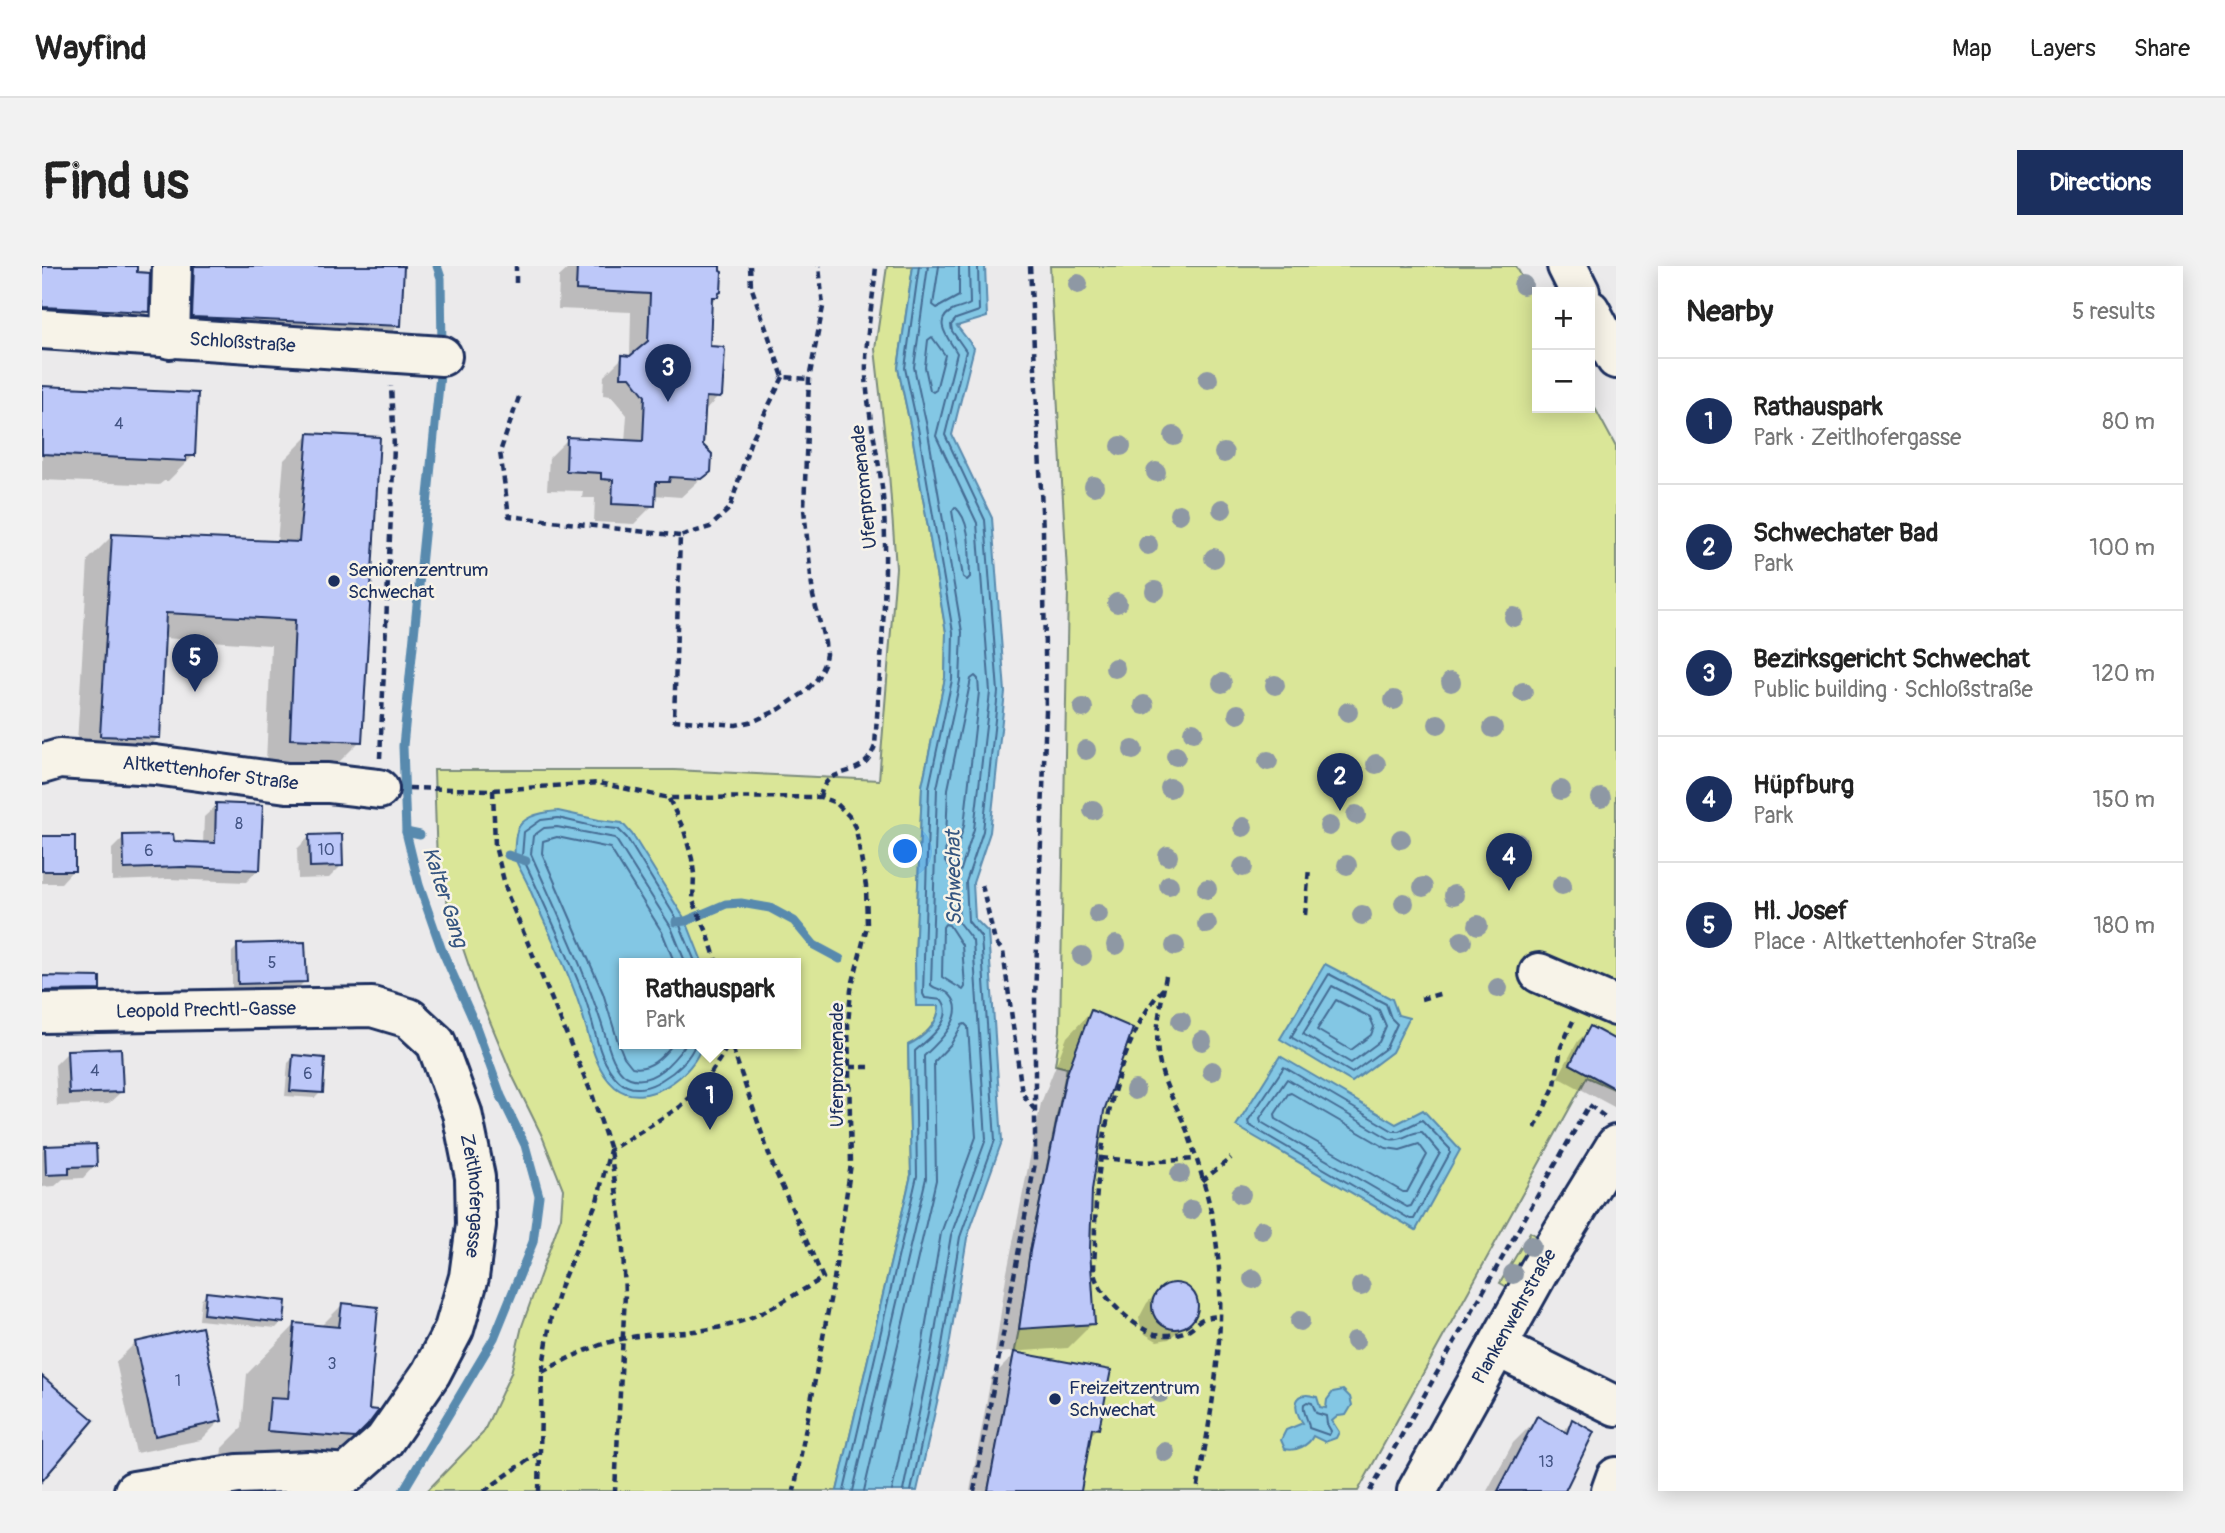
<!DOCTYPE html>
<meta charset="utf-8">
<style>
body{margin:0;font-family:Pangolin,sans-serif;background:#f2f2f2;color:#222}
.controls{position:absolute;right:21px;top:21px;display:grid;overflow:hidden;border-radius:0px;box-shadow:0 4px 18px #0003}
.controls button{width:63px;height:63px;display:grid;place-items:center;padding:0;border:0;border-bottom:2px solid #e0e0e0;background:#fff;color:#222;font:35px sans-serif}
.you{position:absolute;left:864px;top:586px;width:24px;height:24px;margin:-18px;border:5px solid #fff;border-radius:50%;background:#1a73e8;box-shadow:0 0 0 10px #1a73e833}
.badge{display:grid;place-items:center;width:46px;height:46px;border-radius:50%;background:#1b2f5e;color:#fff;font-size:23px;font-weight:700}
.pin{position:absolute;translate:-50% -58px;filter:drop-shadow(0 2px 4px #0008)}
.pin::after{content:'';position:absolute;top:37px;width:24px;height:21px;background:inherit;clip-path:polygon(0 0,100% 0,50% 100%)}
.popup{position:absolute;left:577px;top:692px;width:182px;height:91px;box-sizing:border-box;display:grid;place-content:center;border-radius:0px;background:#fff;filter:drop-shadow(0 2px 5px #0005);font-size:23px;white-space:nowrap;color:#767676}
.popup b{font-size:26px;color:#222}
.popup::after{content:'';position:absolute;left:50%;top:100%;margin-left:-14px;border:14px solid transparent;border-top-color:#fff}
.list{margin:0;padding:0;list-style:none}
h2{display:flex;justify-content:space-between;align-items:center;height:91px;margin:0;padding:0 28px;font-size:30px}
h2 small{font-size:23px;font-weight:400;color:#767676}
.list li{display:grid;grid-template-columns:46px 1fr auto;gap:21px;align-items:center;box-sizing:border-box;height:126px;padding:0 28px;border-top:2px solid #e0e0e0}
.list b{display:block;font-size:26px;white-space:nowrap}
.list p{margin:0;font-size:23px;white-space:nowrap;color:#767676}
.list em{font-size:23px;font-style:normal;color:#767676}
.map{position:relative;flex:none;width:1574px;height:1225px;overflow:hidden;border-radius:0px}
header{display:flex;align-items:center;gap:42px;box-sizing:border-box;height:98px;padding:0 35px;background:#fff;border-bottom:2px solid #e0e0e0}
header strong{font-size:33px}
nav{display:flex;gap:38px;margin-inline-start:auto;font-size:24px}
.intro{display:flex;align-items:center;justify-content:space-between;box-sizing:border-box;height:168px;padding:0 42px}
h1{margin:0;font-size:49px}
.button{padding:18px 32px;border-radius:0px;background:#1b2f5e;color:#fff;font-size:24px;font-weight:700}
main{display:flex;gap:42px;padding:0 42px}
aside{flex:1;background:#fff;border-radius:0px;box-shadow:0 4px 18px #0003}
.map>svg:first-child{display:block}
.green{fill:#dae698;stroke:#7a8a7b;stroke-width:2;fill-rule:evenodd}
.water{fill:#83c7e4;stroke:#598aae;stroke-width:2}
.shadow{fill:#0003}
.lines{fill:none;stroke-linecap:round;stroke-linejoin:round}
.shore{stroke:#456c94;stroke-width:2}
.stream{stroke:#598aae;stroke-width:9}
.building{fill:#bdc8f9;stroke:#1b2f5e;stroke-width:2}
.minor-casing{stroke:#1b2f5e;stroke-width:44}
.major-casing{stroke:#1b2f5e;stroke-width:44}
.path{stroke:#1b2f5e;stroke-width:4.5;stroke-dasharray:7 5;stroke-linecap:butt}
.minor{stroke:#f7f3e8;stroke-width:38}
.major{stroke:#f7f3e8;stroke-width:38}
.tree{fill:#8e98a4}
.poi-dot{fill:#1b2f5e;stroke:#f7f3e8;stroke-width:2.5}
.labels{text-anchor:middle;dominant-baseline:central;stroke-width:5;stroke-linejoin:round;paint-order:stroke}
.number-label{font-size:16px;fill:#445585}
.street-label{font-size:19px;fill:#1b2f5e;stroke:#f7f3e8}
.poi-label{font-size:19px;fill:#1b2f5e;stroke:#f7f3e8;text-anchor:start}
.water-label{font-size:21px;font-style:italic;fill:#355580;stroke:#f7f3e8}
</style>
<header>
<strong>Wayfind</strong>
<nav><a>Map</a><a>Layers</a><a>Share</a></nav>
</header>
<div class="intro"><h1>Find us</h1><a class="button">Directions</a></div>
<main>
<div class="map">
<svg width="1574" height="1225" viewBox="0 0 1574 1225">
<rect width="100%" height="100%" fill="#ebeaeb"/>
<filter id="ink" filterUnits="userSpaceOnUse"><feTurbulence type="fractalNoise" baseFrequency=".0143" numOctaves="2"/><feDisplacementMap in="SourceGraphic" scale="14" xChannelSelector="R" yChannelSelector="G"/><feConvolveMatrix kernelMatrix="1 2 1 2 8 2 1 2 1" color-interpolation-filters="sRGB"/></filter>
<g filter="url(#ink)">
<!-- green -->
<g class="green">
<path d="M 845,0 L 871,0 L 856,102 L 869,163 L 904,366 L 903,412 L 880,520 L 873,694 L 874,740 L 897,739 C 897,758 881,771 866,779 L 869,909 L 795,1225 L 385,1225 L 441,1167 L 469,1107 L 480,1060 L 519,951 L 521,923 L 500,870 L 471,811 L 435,724 L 406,638 L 395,598 L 392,504 L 632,504 L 837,514 L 854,302 L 847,207 L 833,83 ZM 582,698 L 754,698 L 754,778 L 582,778 Z"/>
<polygon points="1008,0 1474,0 1495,39 1495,142 1548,142 1548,133 1574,181 1574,824 1545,811 1316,1225 946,1225 977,1063 988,985 1025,802 1013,799 1018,765 1026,324"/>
<polygon points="1488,966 1502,974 1472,1025 1458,1017"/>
</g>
<!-- water -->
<g class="water">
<path d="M 871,0 L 943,0 L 945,51 L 915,60 L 932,82 L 910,169 L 950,252 L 963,426 L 948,566 L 931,617 L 933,653 L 946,666 L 960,875 L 925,972 L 905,1092 L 875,1225 L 795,1225 L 869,909 L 866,779 C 881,772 897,758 897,740 L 874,740 L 873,694 L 880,520 L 903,412 L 904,366 L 869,163 L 856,102 Z"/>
<path d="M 516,545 L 557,554 L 580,557 L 590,568 L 644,655 L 661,698 L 582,698 L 582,778 L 660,778 C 653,809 602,845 573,821 C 550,801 547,765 537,738 C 524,698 503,660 487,621 C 483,611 476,601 473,592 C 472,586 473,571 475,565 C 480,549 502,546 516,545 Z"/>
<polygon points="1283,698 1350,733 1356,749 1367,752 1350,786 1310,816 1238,773"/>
<polygon points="1238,790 1354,858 1381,844 1418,884 1374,964 1194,860"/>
<path d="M 1301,1124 L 1308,1131 L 1310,1139 L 1304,1149 L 1296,1150 L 1290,1155 L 1297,1166 L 1294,1172 L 1283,1176 L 1271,1170 C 1267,1179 1254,1186 1243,1183 L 1239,1174 L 1244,1164 L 1261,1157 C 1250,1142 1251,1123 1275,1131 L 1278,1141 L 1284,1142 L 1285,1134 L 1291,1126 Z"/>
</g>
<!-- shadow -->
<g class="shadow">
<polygon points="0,0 93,0 105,46 84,67 0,62"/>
<polygon points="137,0 360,0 357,59 332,84 126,75"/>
<polygon points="529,0 675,0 675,31 668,37 666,82 678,129 662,146 660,180 667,205 639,231 611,229 611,239 592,258 552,256 553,232 540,232 541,225 505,224 507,192 526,173 583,176 585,149 569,130 561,129 562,110 581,91 588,92 589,46 516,43 517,11"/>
<polygon points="0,122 151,190 126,215 122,215 117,219 0,214"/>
<polygon points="267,169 318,475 293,500 224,497 229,379 121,372 117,471 92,496 34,494 46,294 71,269 235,277 242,194"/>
<polygon points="175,539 217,603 204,616 126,613 70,615 70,583 82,571 130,577 161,578 162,551"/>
<polygon points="268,570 299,600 287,612 256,613 255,583"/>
<polygon points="0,571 31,604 19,617 0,617"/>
<polygon points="196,680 263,715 257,721 190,723 190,686"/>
<polygon points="0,711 56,723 39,741 0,741"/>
<polygon points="1049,746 1061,845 1048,924 1046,984 1051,1057 1026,1082 953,1087 964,1011 999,837 1025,771"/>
<polygon points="1549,762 1574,776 1574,842 1516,811 1536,775"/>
<polygon points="26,786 79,826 66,838 15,840 13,799"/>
<polygon points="252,791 279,826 273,832 243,830 246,797"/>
<polygon points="3,881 53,899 41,912 21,913 13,920 0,921 0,885"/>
<polygon points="1134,1018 1145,1022 1153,1034 1153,1047 1149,1054 1127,1073 1115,1075 1103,1068 1099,1062 1097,1052 1105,1037 1118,1024 1127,1019"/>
<polygon points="165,1028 240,1056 234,1062 157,1054 159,1034"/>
<polygon points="301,1038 324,1159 275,1209 177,1213 180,1182 200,1162 205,1108 253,1059 278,1061"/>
<polygon points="93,1077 178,1155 159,1174 94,1187 74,1096"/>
<polygon points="973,1088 1056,1162 1046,1172 1036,1225 928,1225 949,1112"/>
<polygon points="1496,1152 1520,1166 1531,1155 1521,1225 1445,1225 1471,1177"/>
</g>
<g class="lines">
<!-- shore -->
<g class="shore">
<polyline points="897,0 891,39 895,42 917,30 917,0"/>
<polygon points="890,71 903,89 894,124 891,126 888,124 883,101 886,74"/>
<path d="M 913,241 C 930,255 927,289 928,311 L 925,314 L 921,311 L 910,245 Z"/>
<polygon points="933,410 936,413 937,426 922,560 910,598 906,600 903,596 906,523 929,413"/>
<polygon points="903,658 907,659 920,679 923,721 921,724 900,711 901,661"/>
<polygon points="1287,708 1344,738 1349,752 1355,758 1344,782 1310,807 1249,771"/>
<polygon points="1290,720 1337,744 1344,760 1337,776 1309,797 1261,768"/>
<polygon points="1294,734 1328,751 1332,761 1329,769 1309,784 1275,764"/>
<path d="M 631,778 C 620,791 608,805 590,801 L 582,791 L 576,776 L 561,727 L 500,587 L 501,575 L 515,571 L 568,582 L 620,666 L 633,698"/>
<path d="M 644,778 C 632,794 611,820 588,812 C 574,807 567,784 564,772 C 545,708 516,649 489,588 L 491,570 L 502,562 L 515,561 L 573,572 L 629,661 L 644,698"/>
<path d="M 653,778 C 649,792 633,806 621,813 C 608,822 590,827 577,815 C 555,795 553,759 543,732 C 524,684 502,637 480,590 L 482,566 L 499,554 L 516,552 L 555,561 L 576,563 L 585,572 L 637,657 L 654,698"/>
<polygon points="1242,801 1351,865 1357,865 1380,854 1408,883 1408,887 1372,953 1368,953 1207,859 1206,855"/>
<path d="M 1245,813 L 1348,873 C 1360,876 1368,865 1380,866 L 1398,887 L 1369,940 L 1365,941 L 1219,856 L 1218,852 Z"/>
<polygon points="1249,827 1344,882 1358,884 1377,878 1385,889 1365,926 1361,926 1234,853 1233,848 1246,828"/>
<path d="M 1265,1136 L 1270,1137 L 1274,1147 L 1284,1150 L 1285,1158 L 1289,1165 L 1287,1169 L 1267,1162 C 1267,1154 1260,1146 1262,1138 Z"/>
<path d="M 802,1225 L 875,910 L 873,785 C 885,774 914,754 900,734 L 883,732 L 881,728 L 887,521 L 910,414 L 911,366 L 876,162 L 863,102 L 877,0"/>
<path d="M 811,1225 L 884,912 L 882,790 C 895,778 927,749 908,729 C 903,723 894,724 889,719 L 895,522 L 918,415 L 920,366 L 885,161 L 872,101 L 886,0"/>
<polyline points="822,1225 894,914 892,796 909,778 920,759 923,758 926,761 934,871 899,967 879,1087 850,1225"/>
<path d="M 861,1225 L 889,1089 L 909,969 L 944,873 L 931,675 L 917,657 L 915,616 L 932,563 L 948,426 L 935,257 L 894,170 L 915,87 C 908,74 888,54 912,44 C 918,42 923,41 928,38 L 927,0"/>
<polyline points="869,1225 898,1091 918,971 953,874 939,671 926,655 924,616 941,565 956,426 943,254 903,169 924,85 910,65 909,59 914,53 937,45 936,0"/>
</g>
<!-- stream -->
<g class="stream">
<polyline points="395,0 399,12 400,82"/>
<polyline points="364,566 378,569"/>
<polyline points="466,589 484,595"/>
<polyline points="634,656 644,655 684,638 699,637 728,642 752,655 772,679 798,693"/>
<polyline points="361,1225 452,1072 491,976 497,930 483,879 459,830 433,758 399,682 377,619 364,566 361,480 399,99"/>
</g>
</g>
<!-- building -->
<g class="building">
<polygon points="0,0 95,0 95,6 108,7 107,46 0,41"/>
<polygon points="152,0 362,0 359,60 150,51"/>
<polygon points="535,0 678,0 678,5 680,6 679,26 677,27 676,31 670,31 668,80 681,81 683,84 680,130 678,132 664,131 661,179 670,188 669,206 660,213 628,211 627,216 614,216 613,240 570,238 571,214 559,213 559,207 524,205 525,171 601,175 603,130 588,111 579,111 580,89 588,90 606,75 608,28 534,24"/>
<polygon points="0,120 156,127 153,190 144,190 144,195 0,188"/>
<polygon points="266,167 338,171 320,476 248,473 253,354 124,347 118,472 58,470 70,268 257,276"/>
<polygon points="174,537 221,539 218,604 140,601 82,603 81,569 131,568 132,575 173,577"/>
<polygon points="300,568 301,600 268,601 267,569"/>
<rect x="0" y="570" width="33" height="35"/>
<polygon points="263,676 265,716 196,718 195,678"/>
<polygon points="0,710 58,711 58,724 0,725"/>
<polygon points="1049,744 1091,762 1062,845 1050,924 1048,984 1053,1058 977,1063 988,985 1024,810"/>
<polygon points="1548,760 1574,774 1574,823 1528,798"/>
<polygon points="79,782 81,826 27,828 25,784"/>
<polygon points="251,789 283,792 281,827 248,825"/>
<polygon points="54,878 55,900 27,901 27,908 4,909 3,880"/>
<circle cx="1133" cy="1040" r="23"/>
<polygon points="164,1026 244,1035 242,1057 162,1048"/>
<polygon points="300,1037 336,1041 327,1143 337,1144 325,1160 313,1172 225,1165 228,1132 246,1133 253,1057 297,1061"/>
<polygon points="160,1061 180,1155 113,1170 93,1076"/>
<polygon points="972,1086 1069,1104 1057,1163 1050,1162 1039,1225 946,1225"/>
<polygon points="0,1110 52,1154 0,1215"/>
<polygon points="1495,1150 1525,1167 1530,1153 1552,1166 1523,1225 1456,1225"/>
</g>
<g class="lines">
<!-- minor casing -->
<g class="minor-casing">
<g id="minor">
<path id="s1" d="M 0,63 L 400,90"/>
<polyline points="128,73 130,0"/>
<path id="s2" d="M 0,498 L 17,493 L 113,499 L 245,517 L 286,517 L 337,523"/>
<polyline points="1497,707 1574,740"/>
<path id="s3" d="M 0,747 L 330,741 L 367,752 L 394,777 L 420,847 L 433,911 L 434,959 L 427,1011 L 412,1063 L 389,1107 L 342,1175 L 305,1208 L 267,1205 L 196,1208 L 92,1225"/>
<polyline points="1455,1081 1574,1140"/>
<path id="s4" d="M 1375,1225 L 1497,1005 L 1574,879"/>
<polyline points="1569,1225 1574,1211"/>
</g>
</g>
<!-- major casing -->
<g class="major-casing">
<g id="major">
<polyline points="1525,0 1538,26"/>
<polyline points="1548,44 1574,93"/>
</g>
</g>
<!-- path -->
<g class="path">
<polyline points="708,0 709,20 741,111 767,113"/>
<polyline points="474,17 474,0"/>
<polyline points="741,111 708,177 688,242 668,261 638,270 632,454 694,459 712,455 738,443 763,426 775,413 782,398 784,388 783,377 771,330 762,243 767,113 781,41 777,0"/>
<polyline points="477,131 458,186 467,250 638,270"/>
<polyline points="338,492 352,181 349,120"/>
<polyline points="367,522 451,524 557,517 627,532 778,531 794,537 807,550 814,563 824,620 825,660 809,724 806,758 809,898 792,1013 752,1225"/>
<polyline points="451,524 453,580 466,630 551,831 568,884 580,962 583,1028 573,1225"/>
<path d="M 778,531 C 784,503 802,511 820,499 C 827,494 830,487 833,480 C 838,402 846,323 842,245 C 840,198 825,153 824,107 C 823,71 831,36 834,0"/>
<polyline points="627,533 642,564 650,593 652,608 651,635 665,666 675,698"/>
<polyline points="940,619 953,676 961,685 980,827 992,843"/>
<polyline points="1263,649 1267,602"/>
<path d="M 1124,710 C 1119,738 1111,770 1118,799 C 1124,826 1140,848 1148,873 C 1160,908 1171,945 1175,982 C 1185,1063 1170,1145 1155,1225"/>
<path d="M 1121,723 C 1071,776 1051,908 1053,980 C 1053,989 1051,1002 1053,1011 C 1059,1031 1094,1063 1113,1068 C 1124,1070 1140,1069 1149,1062 C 1152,1060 1154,1057 1157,1055 C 1162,1051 1171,1051 1177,1050"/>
<polyline points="1379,733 1401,727"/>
<polyline points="808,801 830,801"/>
<polyline points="1493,862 1513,819 1519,781 1531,755"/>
<polyline points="1059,892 1104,896 1154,893"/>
<polyline points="1160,915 1189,892"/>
<path d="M 500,1106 C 526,1092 550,1080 579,1073 C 616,1065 654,1069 691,1058 C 723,1048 752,1029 781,1012 L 731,900 L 689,778"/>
<polyline points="442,1225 496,1187"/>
<polyline points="497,1225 500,1106 509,1051 520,1016 555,935 568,884 638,841 662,818 687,778"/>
<polyline points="932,1225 993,897 993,732 1004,445 1001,265 988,0"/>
<polyline points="1328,1225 1547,839 1563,851"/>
</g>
<!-- minor -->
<use href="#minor" class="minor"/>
<!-- major -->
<use href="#major" class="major"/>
</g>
<!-- trees -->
<g class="tree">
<circle cx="1036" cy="18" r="10"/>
<circle cx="1481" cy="19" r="10"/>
<circle cx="1166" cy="113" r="10"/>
<circle cx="1132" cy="170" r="10"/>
<circle cx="1079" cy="180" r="10"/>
<circle cx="1182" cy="187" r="10"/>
<circle cx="1114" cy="206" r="10"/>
<circle cx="1052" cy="220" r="10"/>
<circle cx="1180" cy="243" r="10"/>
<circle cx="1137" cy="248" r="10"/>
<circle cx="1106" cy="279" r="10"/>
<circle cx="1172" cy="292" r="10"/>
<circle cx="1113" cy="325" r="10"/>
<circle cx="1075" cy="337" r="10"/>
<circle cx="1472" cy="351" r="10"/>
<circle cx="1073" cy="402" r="10"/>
<circle cx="1409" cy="416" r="10"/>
<circle cx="1180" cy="417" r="10"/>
<circle cx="1233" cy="419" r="10"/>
<circle cx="1481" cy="426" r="10"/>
<circle cx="1352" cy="434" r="10"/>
<circle cx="1102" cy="439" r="10"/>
<circle cx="1041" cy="442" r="10"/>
<circle cx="1306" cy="446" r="10"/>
<circle cx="1196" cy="448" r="10"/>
<circle cx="1396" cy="458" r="10"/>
<circle cx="1451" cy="462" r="10"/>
<circle cx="1151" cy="466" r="10"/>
<circle cx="1044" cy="484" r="10"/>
<circle cx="1091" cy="484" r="10"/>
<circle cx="1134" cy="490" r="10"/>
<circle cx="1226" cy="495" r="10"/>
<circle cx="1334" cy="498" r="10"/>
<circle cx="1128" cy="522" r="10"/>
<circle cx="1519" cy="524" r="10"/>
<circle cx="1559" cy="532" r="10"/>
<circle cx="1051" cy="544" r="10"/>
<circle cx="1314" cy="549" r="10"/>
<circle cx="1287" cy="560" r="10"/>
<circle cx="1201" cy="561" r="10"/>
<circle cx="1359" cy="573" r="10"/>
<circle cx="1475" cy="577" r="10"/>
<circle cx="1126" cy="590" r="10"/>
<circle cx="1305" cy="599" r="10"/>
<circle cx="1201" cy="601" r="10"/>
<circle cx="1127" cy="619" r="10"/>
<circle cx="1520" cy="619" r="10"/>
<circle cx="1381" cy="621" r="10"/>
<circle cx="1165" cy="623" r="10"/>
<circle cx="1412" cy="629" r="10"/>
<circle cx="1362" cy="637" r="10"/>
<circle cx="1056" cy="648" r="10"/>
<circle cx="1320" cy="649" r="10"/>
<circle cx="1165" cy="658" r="10"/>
<circle cx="1436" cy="659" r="10"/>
<circle cx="1420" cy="675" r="10"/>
<circle cx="1074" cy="679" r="10"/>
<circle cx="1133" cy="680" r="10"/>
<circle cx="1040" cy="690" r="10"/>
<circle cx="1456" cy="722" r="10"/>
<circle cx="1139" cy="755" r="10"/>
<circle cx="1160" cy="775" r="10"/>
<circle cx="1170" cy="805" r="10"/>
<circle cx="1093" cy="824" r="10"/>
<circle cx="1138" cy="908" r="10"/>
<circle cx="1199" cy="928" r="10"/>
<circle cx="1149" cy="944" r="10"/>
<circle cx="1220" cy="964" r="10"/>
<circle cx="1489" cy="980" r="10"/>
<circle cx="1471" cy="1008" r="10"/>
<circle cx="1211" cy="1013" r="10"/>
<circle cx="1319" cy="1020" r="10"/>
<circle cx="1258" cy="1055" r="10"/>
<circle cx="1313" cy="1075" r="10"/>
<circle cx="1118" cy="1127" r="10"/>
<circle cx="1123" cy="1186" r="10"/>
</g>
</g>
<!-- markers -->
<g class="poi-dot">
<circle cx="292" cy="315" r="7"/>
<circle cx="1013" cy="1133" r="7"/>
</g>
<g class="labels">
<!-- number labels -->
<g class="number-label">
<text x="77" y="158">4</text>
<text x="197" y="558">8</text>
<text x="284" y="584">10</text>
<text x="107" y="585">6</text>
<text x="230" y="697">5</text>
<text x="53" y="805">4</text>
<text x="266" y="808">6</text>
<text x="290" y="1098">3</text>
<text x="136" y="1115">1</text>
<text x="1504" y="1196">13</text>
</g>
<!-- street labels -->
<g class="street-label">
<text stroke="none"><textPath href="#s1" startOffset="201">Schloßstraße</textPath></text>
<text transform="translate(822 221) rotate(-96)">Uferpromenade</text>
<text stroke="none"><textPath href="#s2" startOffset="170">Altkettenhofer Straße</textPath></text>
<text stroke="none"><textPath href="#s3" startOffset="164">Leopold Prechtl-Gasse</textPath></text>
<text transform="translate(795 799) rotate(-90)">Uferpromenade</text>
<text stroke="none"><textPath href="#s3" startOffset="564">Zeitlhofergasse</textPath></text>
<text stroke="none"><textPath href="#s4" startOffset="200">Plankenwehrstraße</textPath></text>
</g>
<!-- poi labels -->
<g class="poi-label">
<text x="306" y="304">Seniorenzentrum<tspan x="306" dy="22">Schwechat</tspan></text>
<text x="1027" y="1122">Freizeitzentrum<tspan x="1027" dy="22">Schwechat</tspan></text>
</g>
<!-- water labels -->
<g class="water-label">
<text transform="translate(912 612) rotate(-91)">Schwechat</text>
<text transform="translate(403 631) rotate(72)">Kalter Gang</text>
</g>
</g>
</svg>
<div class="controls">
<button>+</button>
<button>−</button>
</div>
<div class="you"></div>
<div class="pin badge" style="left:668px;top:864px">1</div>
<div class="popup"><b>Rathauspark</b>Park</div>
<div class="pin badge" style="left:1298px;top:545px">2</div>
<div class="pin badge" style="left:626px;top:136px">3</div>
<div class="pin badge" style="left:1467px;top:625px">4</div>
<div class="pin badge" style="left:153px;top:426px">5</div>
</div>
<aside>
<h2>Nearby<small>5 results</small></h2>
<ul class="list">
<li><span class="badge">1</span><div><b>Rathauspark</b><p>Park · Zeitlhofergasse</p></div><em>80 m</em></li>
<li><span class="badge">2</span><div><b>Schwechater Bad</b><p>Park</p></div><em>100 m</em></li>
<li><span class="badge">3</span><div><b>Bezirksgericht Schwechat</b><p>Public building · Schloßstraße</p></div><em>120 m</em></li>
<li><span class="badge">4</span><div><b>Hüpfburg</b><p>Park</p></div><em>150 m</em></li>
<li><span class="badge">5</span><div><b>Hl. Josef</b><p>Place · Altkettenhofer Straße</p></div><em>180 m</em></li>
</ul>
</aside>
</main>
